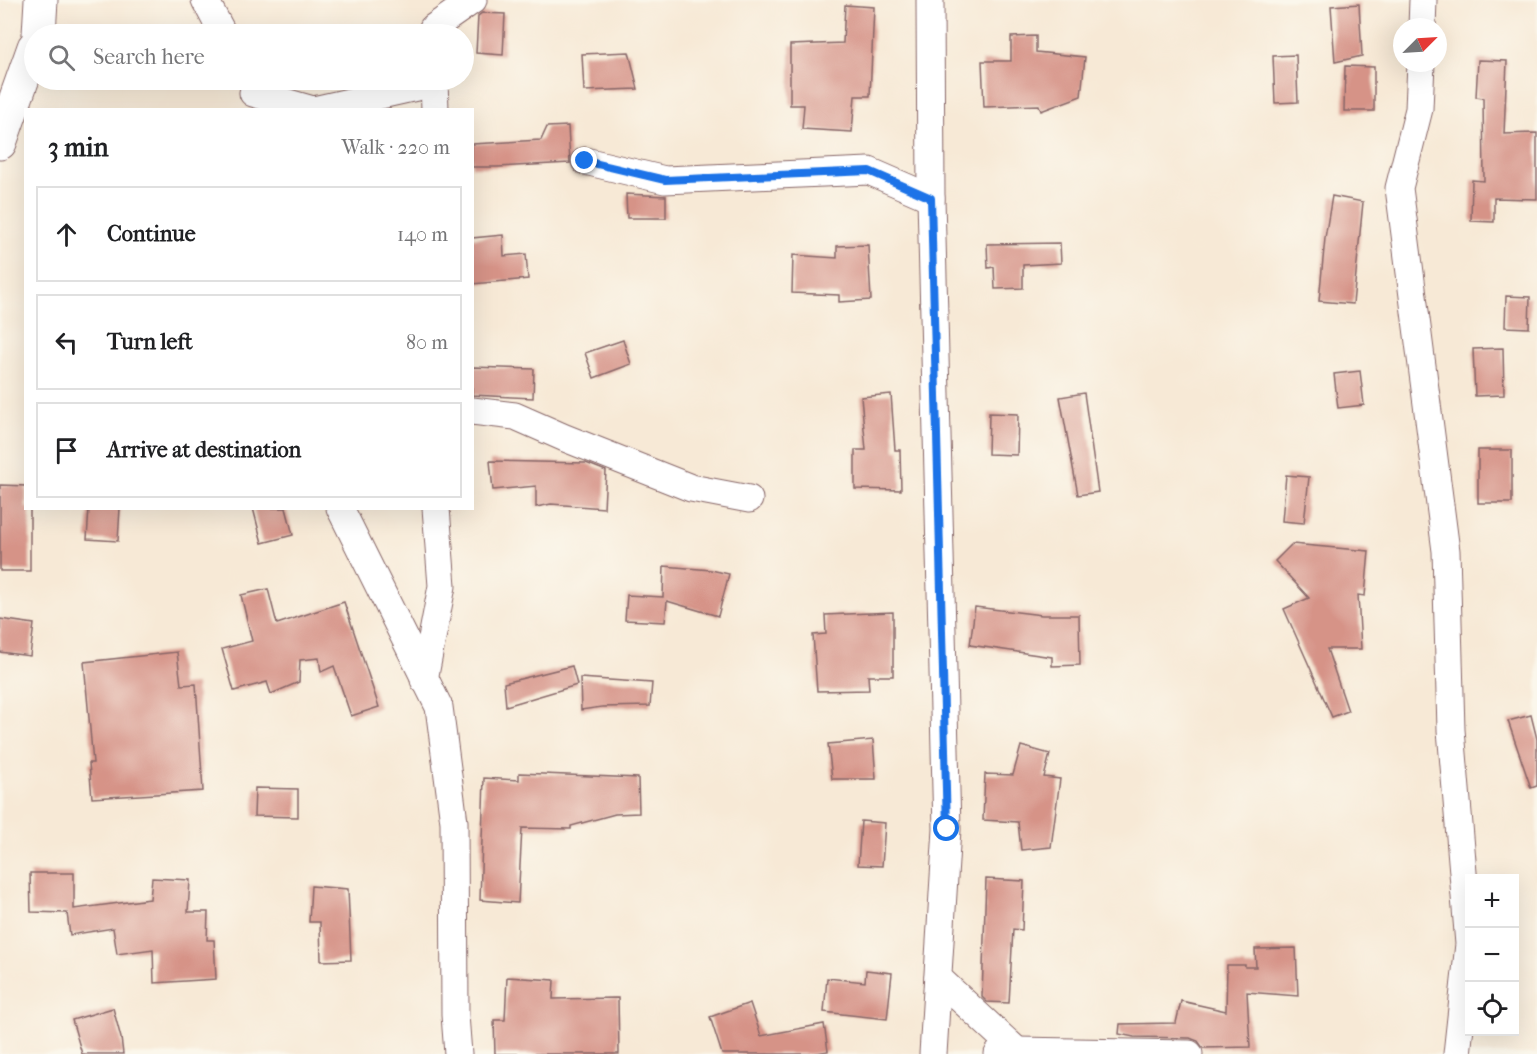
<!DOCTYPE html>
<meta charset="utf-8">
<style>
body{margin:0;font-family:"IM FELL French Canon",serif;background:#f6f6f6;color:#202124}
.controls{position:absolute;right:18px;bottom:18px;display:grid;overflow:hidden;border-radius:0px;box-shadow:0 6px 24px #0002}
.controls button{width:54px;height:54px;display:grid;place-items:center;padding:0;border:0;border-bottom:2px solid #e0e0e0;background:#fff;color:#202124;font:30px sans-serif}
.compass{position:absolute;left:1393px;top:18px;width:54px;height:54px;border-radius:50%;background:#fff;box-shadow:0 6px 24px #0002;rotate:66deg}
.stop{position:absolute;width:18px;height:18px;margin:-14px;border:4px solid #1a73e8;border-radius:50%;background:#fff}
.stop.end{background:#1a73e8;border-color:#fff;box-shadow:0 2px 6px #0008}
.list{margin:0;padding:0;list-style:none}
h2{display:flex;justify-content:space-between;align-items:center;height:78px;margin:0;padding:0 24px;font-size:26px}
h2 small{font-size:20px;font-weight:400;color:#757577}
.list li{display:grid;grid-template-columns:39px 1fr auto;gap:18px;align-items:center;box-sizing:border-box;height:96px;margin:0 12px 12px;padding:0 12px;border:2px solid #e0e0e0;border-radius:0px}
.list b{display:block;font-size:22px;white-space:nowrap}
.list em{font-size:20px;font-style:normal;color:#757577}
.icon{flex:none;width:33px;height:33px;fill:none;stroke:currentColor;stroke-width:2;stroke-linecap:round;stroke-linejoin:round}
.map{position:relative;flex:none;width:1537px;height:1054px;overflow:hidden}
.search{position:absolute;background:#fff;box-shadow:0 6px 24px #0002;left:24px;top:24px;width:450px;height:66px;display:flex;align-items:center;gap:15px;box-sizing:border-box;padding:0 21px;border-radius:33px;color:#757577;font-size:22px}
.panel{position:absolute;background:#fff;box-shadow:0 6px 24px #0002;left:24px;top:108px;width:450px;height:402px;border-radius:0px}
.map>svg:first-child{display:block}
.building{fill:#d69387}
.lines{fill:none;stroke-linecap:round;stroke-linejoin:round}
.street-casing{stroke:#876667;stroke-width:29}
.secondary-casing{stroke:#876667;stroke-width:35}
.street{stroke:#fff;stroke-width:27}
.secondary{stroke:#fff;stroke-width:33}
.route{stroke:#1a73e8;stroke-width:8}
</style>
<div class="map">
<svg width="1537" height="1054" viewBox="0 0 1537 1054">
<rect width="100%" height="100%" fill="#fbf7ec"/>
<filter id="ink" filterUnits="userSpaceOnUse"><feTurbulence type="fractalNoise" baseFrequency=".0167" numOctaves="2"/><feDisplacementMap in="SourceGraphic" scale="12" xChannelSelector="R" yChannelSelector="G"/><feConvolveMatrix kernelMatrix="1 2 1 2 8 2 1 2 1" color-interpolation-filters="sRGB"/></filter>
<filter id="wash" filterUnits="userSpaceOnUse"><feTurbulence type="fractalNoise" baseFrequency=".008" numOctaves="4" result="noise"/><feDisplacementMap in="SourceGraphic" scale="24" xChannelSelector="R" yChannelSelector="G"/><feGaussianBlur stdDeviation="1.35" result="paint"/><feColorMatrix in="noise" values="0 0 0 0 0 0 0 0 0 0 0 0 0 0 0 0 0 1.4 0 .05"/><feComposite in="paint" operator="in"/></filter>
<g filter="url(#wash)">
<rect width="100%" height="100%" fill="#f7e9d6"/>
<g id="blocks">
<!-- building -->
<g class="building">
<polygon points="1359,4 1362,56 1335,62 1331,6"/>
<polygon points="845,5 874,7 870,96 855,96 852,132 802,129 804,105 790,105 790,45 843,43"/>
<polygon points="482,13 505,14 503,55 476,53 478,16"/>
<polygon points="1036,36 1036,52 1085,57 1081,96 1041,111 1039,105 984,107 982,61 1011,61 1011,37"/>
<polygon points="629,52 638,89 584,91 582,54"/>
<polygon points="1296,55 1298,102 1275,103 1273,56"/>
<polygon points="1478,60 1507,61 1504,134 1537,133 1537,199 1494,198 1494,222 1471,221 1472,180 1484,181 1483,98 1476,97"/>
<polygon points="1345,66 1374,67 1374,111 1344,111"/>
<polygon points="568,126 570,163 497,167 472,167 472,144 541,140 547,127"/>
<polygon points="626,194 666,196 666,218 627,218"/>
<polygon points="1332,196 1363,202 1353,304 1319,301 1325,238"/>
<polygon points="503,235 504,256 526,254 528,279 472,284 472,238"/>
<polygon points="1060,243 1061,263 1023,265 1023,288 995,289 994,267 988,268 987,244"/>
<polygon points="868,245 871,300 839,302 839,295 792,293 793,255 837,258 837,246"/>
<polygon points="1506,296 1530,297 1529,328 1505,327"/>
<polygon points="623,340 631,364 594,378 585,353"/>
<polygon points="1503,348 1504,395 1475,396 1473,349"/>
<polygon points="472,367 534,369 533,398 472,395"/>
<polygon points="1360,371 1364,405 1338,408 1334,374"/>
<polygon points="1084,393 1098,492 1078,495 1060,397"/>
<polygon points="891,394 895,450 900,450 901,490 855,489 855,450 866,450 861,397"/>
<polygon points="989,413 1018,414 1017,455 988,454"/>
<rect x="1478" y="450" width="34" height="53"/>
<polygon points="490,461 586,463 606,471 604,508 551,504 536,507 536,486 493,490"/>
<polygon points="1286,475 1309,477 1304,523 1282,521"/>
<polygon points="0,485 26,486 26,508 30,508 30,571 0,571"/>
<polygon points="89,508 120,508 118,541 87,539"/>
<polygon points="253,508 286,508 293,535 262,543"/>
<polygon points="1292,544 1369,551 1365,596 1358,595 1361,649 1327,649 1348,711 1332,717 1284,609 1309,598 1275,561"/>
<polygon points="664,566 711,570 729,574 718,616 667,601 665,622 625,620 627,595 663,597"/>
<polygon points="268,589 277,624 344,602 379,707 351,716 334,666 321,672 319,658 300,660 299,682 271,694 267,682 234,691 222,649 252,641 241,595"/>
<polygon points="975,607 1042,615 1079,615 1080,665 1052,666 1052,657 970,645"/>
<polygon points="893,612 893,676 868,676 869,690 817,691 813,635 826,634 825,615"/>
<polygon points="0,619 34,624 30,656 0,652"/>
<polygon points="177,652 181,685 196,684 203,791 92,798 89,763 93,763 84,662"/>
<polygon points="572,666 577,685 506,706 504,683"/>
<polygon points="580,678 652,683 650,706 602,707 581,710"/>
<polygon points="1531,715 1537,739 1537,786 1531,788 1508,721"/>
<polygon points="873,740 876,779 832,779 828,744"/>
<polygon points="1021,746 1050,754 1044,777 1060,779 1051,847 1021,850 1018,822 983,820 985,774 1013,775"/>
<polygon points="519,773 638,778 639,813 615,814 571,826 571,829 522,828 518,903 480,900 484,778 519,780"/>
<polygon points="255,788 298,789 298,817 254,816"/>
<polygon points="861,821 885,823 882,866 858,865"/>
<polygon points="30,873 74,873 74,909 150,899 152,878 190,880 188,912 208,912 207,940 214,940 216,979 154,983 153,949 117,954 113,928 70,935 67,913 31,912"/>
<polygon points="986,879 1024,881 1022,930 1013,929 1009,1003 987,1002 982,997"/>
<polygon points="311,886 348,889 351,960 321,961 320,922 309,922"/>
<polygon points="1296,948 1298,996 1247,992 1250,1047 1203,1048 1198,1041 1190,1038 1134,1037 1119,1034 1120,1024 1176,1023 1181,1001 1226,1011 1227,965 1245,965 1245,967 1256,967 1255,949"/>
<polygon points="866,970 892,973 887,1019 824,1012 827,978 865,982"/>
<polygon points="507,977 554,980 553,999 618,998 619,1054 495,1054 494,1020 505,1020"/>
<polygon points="750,1003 761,1036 824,1024 828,1051 812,1054 722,1054 710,1017"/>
<polygon points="113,1008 121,1038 123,1054 82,1054 72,1020"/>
</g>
</g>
</g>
<g filter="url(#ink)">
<use href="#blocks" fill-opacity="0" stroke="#876667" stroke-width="1.5"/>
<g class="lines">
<!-- street casing -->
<g class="street-casing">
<g id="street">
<polyline points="205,0 223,34"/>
<polyline points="930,0 931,198 947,829 933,1054"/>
<polyline points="1422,27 1423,0"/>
<polyline points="433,28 473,0"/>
<polyline points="1421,63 1419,109 1399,188 1446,551 1451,730 1469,944 1457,1054"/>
<polyline points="434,80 435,110"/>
<polyline points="253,93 313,110"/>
<polyline points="314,110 434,83"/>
<polyline points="585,161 665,180 869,171 931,198"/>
<polyline points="472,411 515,416 565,438 691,488 749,499"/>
<polyline points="340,508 439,707 454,822 455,1015 458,1054"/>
<polyline points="424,680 442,586 436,508"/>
<polyline points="938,978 1017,1051"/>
<polyline points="998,1054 1017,1051 1189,1054"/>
</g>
</g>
<!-- secondary casing -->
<g class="secondary-casing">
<g id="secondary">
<polyline points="39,34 41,0"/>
<polyline points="0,143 34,47"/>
</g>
</g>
<!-- street -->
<use href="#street" class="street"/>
<!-- secondary -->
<use href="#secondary" class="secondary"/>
</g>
</g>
<g class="lines" filter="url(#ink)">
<!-- route -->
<polyline class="route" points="585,161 665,180 869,171 931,198 947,829"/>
</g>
</svg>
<div class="controls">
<button>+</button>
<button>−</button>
<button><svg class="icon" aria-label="locate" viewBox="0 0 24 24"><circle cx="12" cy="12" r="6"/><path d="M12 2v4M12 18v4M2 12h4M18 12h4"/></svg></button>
</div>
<svg class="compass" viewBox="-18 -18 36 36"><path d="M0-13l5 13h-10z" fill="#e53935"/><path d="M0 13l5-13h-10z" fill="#757577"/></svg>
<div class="stop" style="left:947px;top:829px"></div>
<div class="stop end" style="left:585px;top:161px"></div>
<div class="search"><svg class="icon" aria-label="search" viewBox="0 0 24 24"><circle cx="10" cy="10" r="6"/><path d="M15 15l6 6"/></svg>Search here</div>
<section class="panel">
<h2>3 min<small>Walk · 220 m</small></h2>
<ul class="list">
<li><svg class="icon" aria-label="ahead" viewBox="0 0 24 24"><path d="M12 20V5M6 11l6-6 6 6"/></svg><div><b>Continue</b></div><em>140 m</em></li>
<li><svg class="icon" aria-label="left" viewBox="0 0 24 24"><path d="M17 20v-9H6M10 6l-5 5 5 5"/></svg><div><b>Turn left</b></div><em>80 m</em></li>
<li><svg class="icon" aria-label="arrive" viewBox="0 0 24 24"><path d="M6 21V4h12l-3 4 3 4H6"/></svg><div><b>Arrive at destination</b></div></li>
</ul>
</section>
</div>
